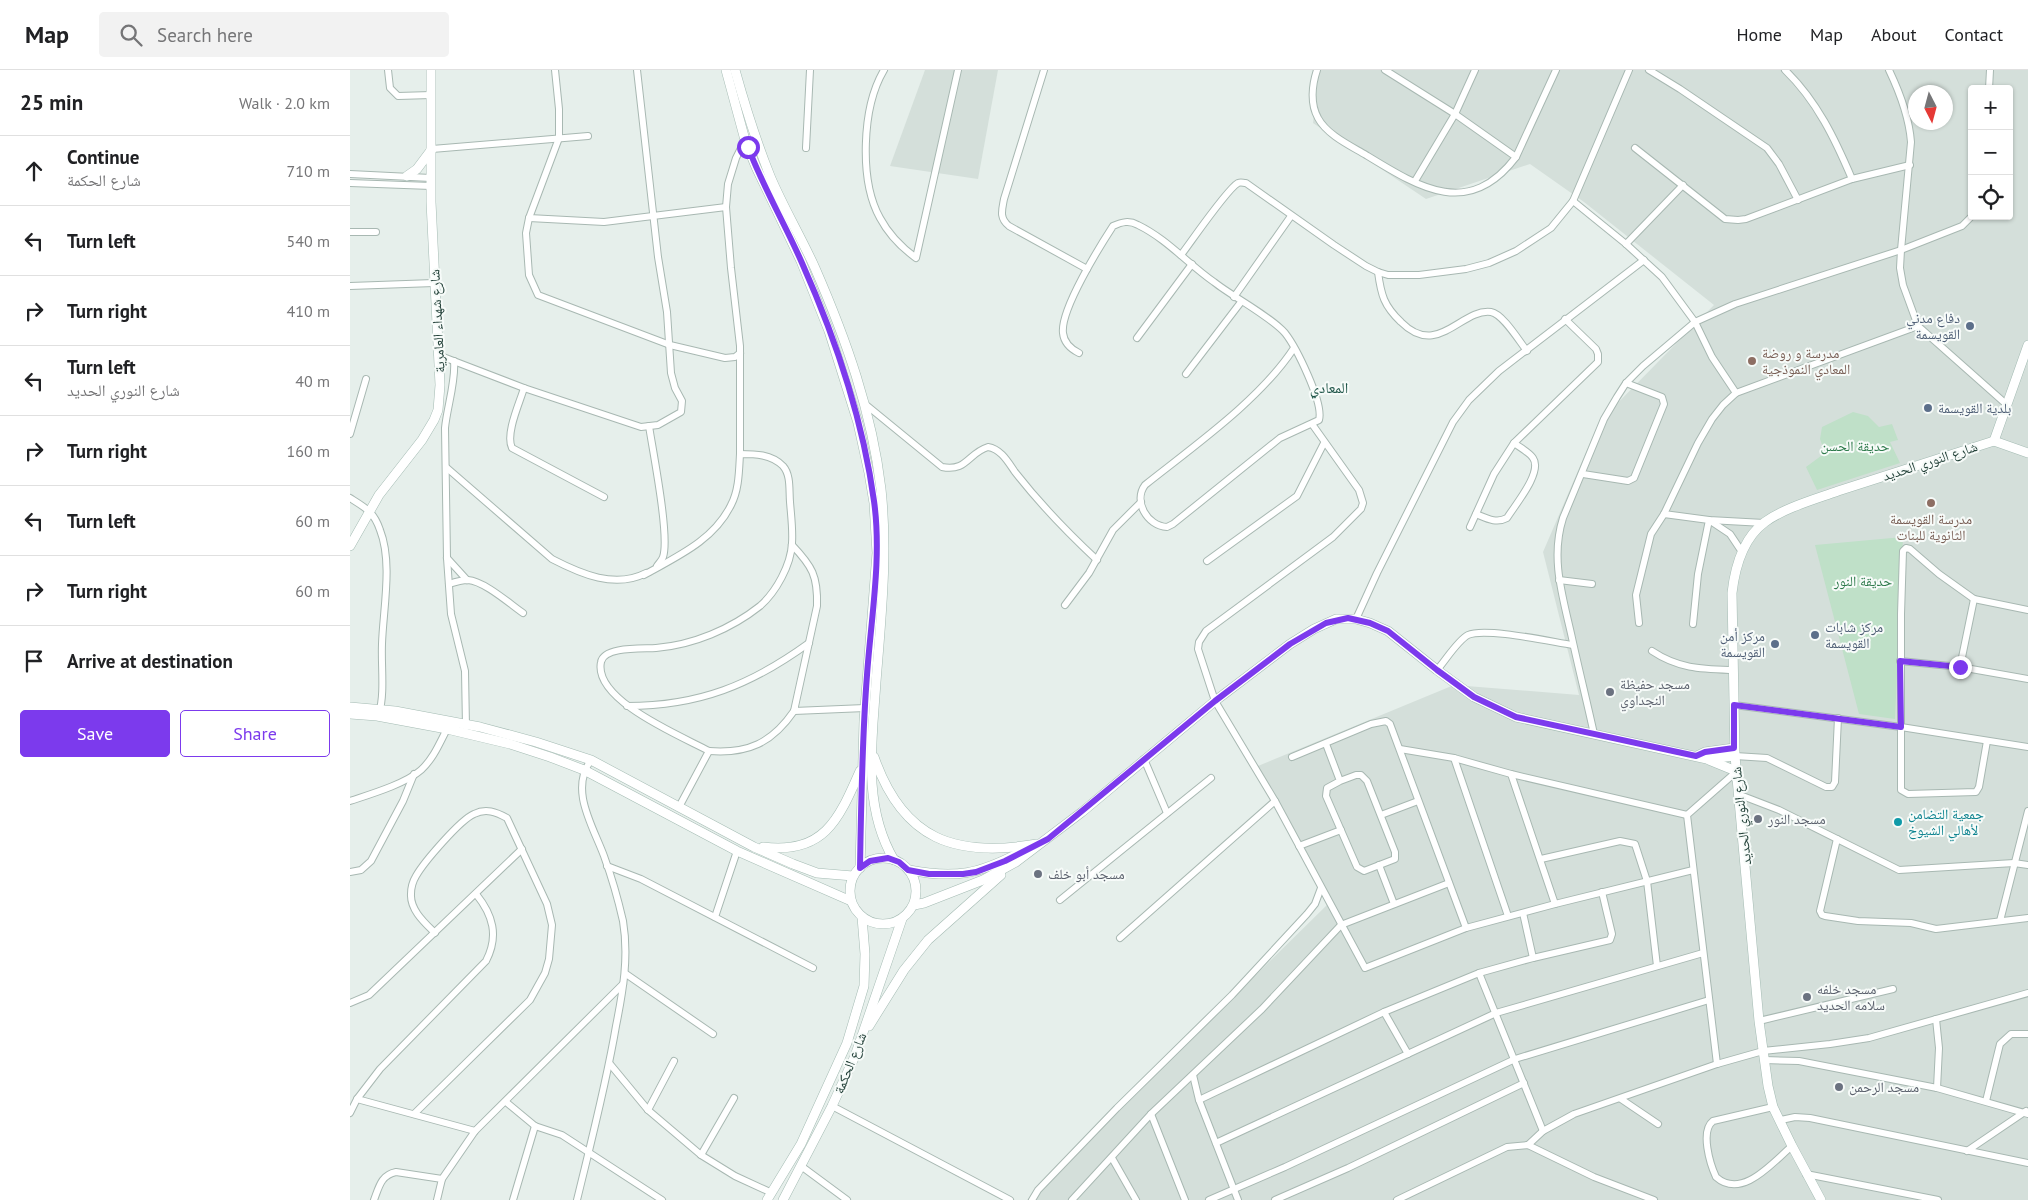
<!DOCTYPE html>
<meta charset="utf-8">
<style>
body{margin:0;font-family:"PT Sans","Noto Naskh Arabic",sans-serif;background:#f2f2f2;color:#202124}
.controls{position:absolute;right:15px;top:15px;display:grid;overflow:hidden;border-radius:5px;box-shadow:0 1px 4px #0004}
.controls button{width:45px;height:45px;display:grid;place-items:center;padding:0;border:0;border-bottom:1px solid #e0e0e0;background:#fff;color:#202124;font:25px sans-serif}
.compass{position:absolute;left:1558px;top:15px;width:45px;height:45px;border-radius:50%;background:#fff;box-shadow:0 1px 4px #0004;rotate:174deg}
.stop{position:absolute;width:15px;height:15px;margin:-11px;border:4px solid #7c3aed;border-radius:50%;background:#fff}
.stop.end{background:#7c3aed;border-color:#fff;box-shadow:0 1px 5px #0008}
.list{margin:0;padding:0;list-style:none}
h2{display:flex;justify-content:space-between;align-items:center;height:65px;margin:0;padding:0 20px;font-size:21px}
h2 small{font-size:16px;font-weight:400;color:#757577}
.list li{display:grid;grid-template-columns:32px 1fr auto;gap:15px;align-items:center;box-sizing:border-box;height:70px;padding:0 20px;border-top:1px solid #e0e0e0}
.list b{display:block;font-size:19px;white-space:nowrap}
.list p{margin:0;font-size:16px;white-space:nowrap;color:#757577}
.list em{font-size:16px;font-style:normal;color:#757577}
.actions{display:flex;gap:10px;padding:15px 20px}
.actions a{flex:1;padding:11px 0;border:1px solid #7c3aed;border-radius:5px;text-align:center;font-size:18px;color:#7c3aed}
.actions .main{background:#7c3aed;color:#fff}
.icon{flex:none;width:28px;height:28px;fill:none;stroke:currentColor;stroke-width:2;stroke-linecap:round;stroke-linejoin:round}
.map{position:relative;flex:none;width:1678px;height:1130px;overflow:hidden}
header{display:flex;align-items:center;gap:30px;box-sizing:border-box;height:70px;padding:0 25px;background:#fff;border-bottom:1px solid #e0e0e0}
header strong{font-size:24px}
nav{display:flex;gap:28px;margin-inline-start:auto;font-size:18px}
.search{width:350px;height:45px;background:#f2f2f2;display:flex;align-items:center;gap:12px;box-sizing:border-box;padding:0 18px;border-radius:5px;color:#757577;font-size:19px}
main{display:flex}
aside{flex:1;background:#fff}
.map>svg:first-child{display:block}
.built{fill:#d4dfda;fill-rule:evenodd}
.green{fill:#bfe0c8}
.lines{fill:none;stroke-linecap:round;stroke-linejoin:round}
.street-casing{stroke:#a8b8b2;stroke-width:8}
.secondary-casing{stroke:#a4bbb3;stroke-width:10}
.street{stroke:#fff;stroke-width:6}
.secondary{stroke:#fff;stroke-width:9}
.route{stroke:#7c3aed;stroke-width:6}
.service-dot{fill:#5c6f8a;stroke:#f7fbf9;stroke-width:2}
.education-dot{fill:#8d6e63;stroke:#f7fbf9;stroke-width:2}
.worship-dot{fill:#6b7280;stroke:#f7fbf9;stroke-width:2}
.culture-dot{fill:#0f9aa8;stroke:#f7fbf9;stroke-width:2}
.labels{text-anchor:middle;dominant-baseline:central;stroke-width:4;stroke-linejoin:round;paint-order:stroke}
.service-label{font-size:14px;fill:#4e5e75;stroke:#f7fbf9;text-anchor:end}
.street-label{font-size:14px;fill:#24423a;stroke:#f7fbf9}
.education-label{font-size:14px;fill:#785e54;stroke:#f7fbf9;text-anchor:start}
.park-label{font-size:14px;fill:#2d7a4b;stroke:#f7fbf9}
.worship-label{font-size:14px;fill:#5b616d;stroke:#f7fbf9;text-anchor:start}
.culture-label{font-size:14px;fill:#0d838f;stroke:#f7fbf9;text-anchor:start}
.neighbourhood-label{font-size:15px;fill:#1f5548;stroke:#f7fbf9}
</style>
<header>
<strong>Map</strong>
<div class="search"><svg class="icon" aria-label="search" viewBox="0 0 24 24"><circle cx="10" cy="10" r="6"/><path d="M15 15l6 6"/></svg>Search here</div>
<nav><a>Home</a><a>Map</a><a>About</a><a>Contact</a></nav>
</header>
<main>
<aside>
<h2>25 min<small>Walk · 2.0 km</small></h2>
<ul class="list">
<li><svg class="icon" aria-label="ahead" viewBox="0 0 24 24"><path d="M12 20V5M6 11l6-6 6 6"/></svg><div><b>Continue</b><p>شارع الحكمة</p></div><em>710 m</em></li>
<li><svg class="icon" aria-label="left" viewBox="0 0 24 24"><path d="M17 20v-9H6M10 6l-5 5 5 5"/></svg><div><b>Turn left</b></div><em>540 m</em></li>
<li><svg class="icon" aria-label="right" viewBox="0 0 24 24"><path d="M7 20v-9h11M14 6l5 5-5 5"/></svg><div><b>Turn right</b></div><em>410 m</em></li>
<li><svg class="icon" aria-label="left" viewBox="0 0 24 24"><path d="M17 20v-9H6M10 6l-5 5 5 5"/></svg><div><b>Turn left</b><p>شارع النوري الحديد</p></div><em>40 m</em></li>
<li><svg class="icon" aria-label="right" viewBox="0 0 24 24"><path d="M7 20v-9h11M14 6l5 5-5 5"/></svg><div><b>Turn right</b></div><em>160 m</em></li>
<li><svg class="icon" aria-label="left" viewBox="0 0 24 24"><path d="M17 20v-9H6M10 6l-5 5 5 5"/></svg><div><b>Turn left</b></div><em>60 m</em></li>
<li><svg class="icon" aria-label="right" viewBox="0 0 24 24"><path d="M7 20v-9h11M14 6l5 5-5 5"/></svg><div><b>Turn right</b></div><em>60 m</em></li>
<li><svg class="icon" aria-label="arrive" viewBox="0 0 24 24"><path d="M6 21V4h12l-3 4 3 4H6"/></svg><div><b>Arrive at destination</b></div></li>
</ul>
<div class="actions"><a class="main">Save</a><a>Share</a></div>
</aside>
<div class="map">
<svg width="1678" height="1130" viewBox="0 0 1678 1130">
<rect width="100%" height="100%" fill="#e6efeb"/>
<!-- built -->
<g class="built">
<polygon points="575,0 648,0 628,109 540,96"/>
<path d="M 969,0 L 1678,0 L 1678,1130 L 677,1130 L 978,834 L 908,696 L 1104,615 L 1229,625 L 1193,482 L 1249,352 L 1364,235 L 1234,132 L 1180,94 L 1076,129 L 963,53 ZM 1622,19 L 1659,19 L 1659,146 L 1622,146 ZM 1566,22 L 1596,22 L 1596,52 L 1566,52 Z"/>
</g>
<!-- green -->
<g class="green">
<polygon points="1503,342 1518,346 1529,357 1542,354 1548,370 1540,372 1550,393 1467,420 1456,397 1475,383 1470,369 1472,357"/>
<polygon points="1553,467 1545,649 1509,644 1465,475"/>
</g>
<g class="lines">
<!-- street casing -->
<g class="street-casing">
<g id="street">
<polyline points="38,0 40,18 48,26 81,25"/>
<polyline points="205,0 209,39 209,68 179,148 176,163 179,205 188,225 320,275 375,288 385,287 390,283"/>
<path d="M 534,0 C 512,37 509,110 530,148 C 539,165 551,177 566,188 L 608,0"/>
<path d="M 694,0 L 654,129 C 652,140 649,148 659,156 L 737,199"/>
<path d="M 967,0 C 962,15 960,34 968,48 C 977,65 1001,76 1016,85 C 1070,118 1119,149 1166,87 L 1206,0"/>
<polyline points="1035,0 1105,44 1166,87"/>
<polyline points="1299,0 1330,19 1417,78 1429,94 1448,130"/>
<path d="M 1435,0 C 1467,31 1485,69 1502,109"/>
<path d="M 1539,0 C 1550,23 1559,46 1561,72 L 1551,180 L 1550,198 L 1553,215 L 1568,256 L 1656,334"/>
<polyline points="1639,19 1640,0"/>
<polyline points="456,78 460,0"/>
<polyline points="1285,78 1375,149 1388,150 1396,149 1502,109 1560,95"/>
<polyline points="82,79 238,66"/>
<polyline points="0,104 81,108"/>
<polyline points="1065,111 1105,44 1125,0"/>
<polyline points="0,113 81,116"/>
<polyline points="1223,131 1276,174 1312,207 1345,252 1362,287 1386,323"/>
<polyline points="179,148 254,152 376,137"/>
<polyline points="0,162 26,162"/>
<polyline points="1276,174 1333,115"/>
<path d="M 831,185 C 841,172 877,119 888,113 C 891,112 893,113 896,113 L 984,175 L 1016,196 L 1028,202 L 1038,205 L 1069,205 L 1116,199 L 1139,193 L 1166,181 L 1201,158 L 1223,131 L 1279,0"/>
<path d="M 1028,202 C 1031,225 1034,236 1051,252 C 1088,289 1111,238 1141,242 C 1153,244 1169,271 1177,281"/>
<polyline points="0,216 84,213"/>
<polyline points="884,227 941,146"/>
<polyline points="787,268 842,194"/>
<path d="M 729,283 C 721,279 714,273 713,263 C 710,240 750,176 763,156 C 772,152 779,150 788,155 C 817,169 838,194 864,212 C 883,227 920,246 935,263 C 946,277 974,333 969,350 L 930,368 L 823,454 L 817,457 C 797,456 783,431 795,415 C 844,376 910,330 944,278"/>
<polyline points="88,285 174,318 291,357 308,355 331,342 332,331 325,318 321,303 317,242 308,187 287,0"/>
<path d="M 104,291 C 106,311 97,337 95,358 L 97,488 L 101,544 L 115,601 L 116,657"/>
<polyline points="836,304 891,232"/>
<path d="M 174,318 C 170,332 155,364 162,378 L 254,427"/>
<path d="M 515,334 L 592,397 C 617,402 618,383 638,377 C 651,379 658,392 665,402 C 690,434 718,463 747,490"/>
<polyline points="962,354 1009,420 1013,433 1011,439 983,467 856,561 849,572 848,579 865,631 925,731 1015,898 1116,858 1205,834 1343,800"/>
<path d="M 299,356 C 303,382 320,467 313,487 C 312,490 309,493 307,496"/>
<polyline points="0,364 16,309"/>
<polyline points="390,384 390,276 381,198 376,137 378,114 386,88 395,70"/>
<path d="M 97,398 L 202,489 C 231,504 265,519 296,503"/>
<polyline points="1233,404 1278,411 1284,408 1314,334 1312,327 1276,313"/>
<path d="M 0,428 C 16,438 24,442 30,460 C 43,493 33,540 32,574 C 31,595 35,624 29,643"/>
<path d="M 1126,444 C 1136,448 1146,454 1157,448 C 1165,435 1193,402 1183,388 C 1179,382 1169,377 1164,373"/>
<polyline points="1314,444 1359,450 1414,453"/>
<polyline points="1362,452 1380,464 1392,482"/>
<polyline points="1120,457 1144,404 1164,373 1248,292 1248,284 1246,279 1215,249"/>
<path d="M 442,475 C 462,496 468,506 467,536 L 444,641 L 515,638"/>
<polyline points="97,488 117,510"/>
<polyline points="857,491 947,426 974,373"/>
<path d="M 294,505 C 328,486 364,470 381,435 C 389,420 389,401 390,384 C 405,384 421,384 433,396 C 441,405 439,420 440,432 C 441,445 443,460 442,473 C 441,495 426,522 410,536 C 381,559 343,575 306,578 C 293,579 254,576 251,592 C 243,630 331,666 359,681 L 329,737"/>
<polyline points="1209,510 1242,514"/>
<path d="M 99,514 C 105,512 112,510 118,510 C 134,511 160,534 173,543"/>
<polyline points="715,535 739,503 763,460 791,432"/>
<polyline points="1006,549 1027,503 1103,352 1119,330 1149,301 1294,190"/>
<polyline points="1289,553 1286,525 1301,464 1314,444 1348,373 1362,349 1373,335 1386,323 1568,256"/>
<polyline points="1343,554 1348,504 1359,450"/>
<path d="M 1302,581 C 1329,599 1352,599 1383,600"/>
<polyline points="1550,591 1610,597 1678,609"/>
<polyline points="1610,597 1624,529"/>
<path d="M 1087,600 C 1095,591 1108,570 1118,565 C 1135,557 1202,572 1223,575"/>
<polyline points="1384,635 1551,657 1678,677"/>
<path d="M 277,636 C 349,636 401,615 459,573"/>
<path d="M 1244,664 C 1237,632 1229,600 1222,568 C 1213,527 1200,489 1213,448 L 1254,349 L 1267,327 L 1276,313 L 1293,296 L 1345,252 L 1385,234 L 1551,180 L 1612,156 L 1622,146"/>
<polyline points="1637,671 1629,717 1626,722 1558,724 1551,720 1551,544 1553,481 1556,478 1560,479 1589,504 1624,529 1678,540"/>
<polyline points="976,674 990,711 977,718 976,726 1007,797 1014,801 1045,789 1045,782 1017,711 1011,705 1006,705 990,711"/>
<polyline points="1050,679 1104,688 1161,704 1337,745"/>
<path d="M 359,681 C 398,684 422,673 444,641"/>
<polyline points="1385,686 1417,688 1476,717 1482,717 1485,712 1488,648"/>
<polyline points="942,687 1021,654 1036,651 1040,654 1116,858"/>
<polyline points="1104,688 1158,846"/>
<polyline points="794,689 817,743"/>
<polyline points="1161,704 1205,834"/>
<polyline points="1390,725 1429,740 1549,800 1664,793 1678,795"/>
<path d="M 0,731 C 21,724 55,714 71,700 C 84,688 90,672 98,657"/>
<polyline points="1031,745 1068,731"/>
<polyline points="1487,769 1470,841 1472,845 1475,846 1508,851 1561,853 1586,859 1678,848"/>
<polyline points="949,776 991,760"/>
<polyline points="1191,789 1270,771 1285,774 1297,811 1307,896"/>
<polyline points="1029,795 1044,834"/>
<polyline points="257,796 291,809 463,898"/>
<polyline points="0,802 11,800 21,791 53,731 64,704"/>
<polyline points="710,830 861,708"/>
<polyline points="1173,843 1183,888"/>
<polyline points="365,847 387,781"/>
<polyline points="1650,851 1678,741"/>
<polyline points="770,868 925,731"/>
<polyline points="1129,903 1193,1061"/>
<polyline points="276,904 363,964"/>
<polyline points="0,933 19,925 172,779"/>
<polyline points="1034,942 1058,984"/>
<polyline points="1586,949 1589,978 1587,1018"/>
<polyline points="1409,951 1543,919"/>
<polyline points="1414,990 1449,991 1587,1018 1678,1044"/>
<polyline points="260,994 298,1040 351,1085 385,1106 422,1123"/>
<polyline points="1367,994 1337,745 1386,702"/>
<polyline points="843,1005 849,1030 888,1130"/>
<polyline points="7,1029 125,1061"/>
<polyline points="1271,1029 1308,1054"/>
<polyline points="849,1030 1034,942 1129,903 1183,888 1260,870 1262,864 1252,822"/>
<polyline points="1636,1031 1650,974 1661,964 1678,964"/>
<polyline points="156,1032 185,1056 212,1065 312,1130"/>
<polyline points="482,1036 660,1130"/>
<path d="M 1423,1037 L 1363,1051 C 1350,1061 1360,1094 1366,1107 C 1392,1130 1422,1093 1442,1076"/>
<polyline points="298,1040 324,991"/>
<path d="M 0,1043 L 7,1029 L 30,999 L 136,891 C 149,866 143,845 126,824"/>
<path d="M 64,1044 L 180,930 L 195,903 L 199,889 L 202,855 L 197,834 L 157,748 C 146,742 136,738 124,744 C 110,750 74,792 66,806 C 63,811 61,819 61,824 C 60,840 75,853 85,863"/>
<polyline points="801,1044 835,1130"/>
<polyline points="1431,1050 1445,1047 1460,1048 1678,1093"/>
<polyline points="866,1073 1146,943 1353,883"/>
<polyline points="1178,1075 1193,1061 1224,1044 1367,994 1413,981 1480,974 1519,968 1678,923"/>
<polyline points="1617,1081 1676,1041"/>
<polyline points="351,1085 384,1028"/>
<polyline points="762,1088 786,1130"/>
<polyline points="451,1096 497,1130"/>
<polyline points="1456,1104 1588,1130"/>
<path d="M 24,1130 C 29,1117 31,1105 46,1102 L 92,1109"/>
<polyline points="87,1130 92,1109 125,1061 273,914"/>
<polyline points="163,1130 185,1056"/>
<path d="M 227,1130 C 241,1072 256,1015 266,956 C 273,921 279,887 273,851 C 268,829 262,808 254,786 C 243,756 219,720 241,690"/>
<polyline points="682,1130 688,1120 767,1038 882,925 957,844 965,834 971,818"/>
<polyline points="722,1130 801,1044 912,939 991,855 1099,813"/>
<polyline points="859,1130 935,1097 1165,989 1359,930"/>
<polyline points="925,1130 998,1098 1174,1013"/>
<polyline points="1047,1130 1157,1077 1178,1075 1244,1107 1304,1130"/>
</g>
</g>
<!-- secondary casing -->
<g class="secondary-casing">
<g id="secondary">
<polyline points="376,0 395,70 406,97 451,191 479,261 508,353 519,403 524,433 527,483 514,651 510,798"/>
<path d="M 385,0 C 395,36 406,71 420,106 C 433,137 451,167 465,198 C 496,269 522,342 531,419 C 538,483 531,548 526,612 C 522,672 512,736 544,790"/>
<polyline points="57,106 67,99 82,79"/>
<polyline points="1644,371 1678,275"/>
<polyline points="1644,371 1678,383"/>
<polyline points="0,476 29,425 72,370 84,350 88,340 90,315 81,132 81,0"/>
<polyline points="0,637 45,641 130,657 186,672 241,690 404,777 443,794 467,803 503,806"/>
<polyline points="0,644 27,646 97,659 160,674 200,687 234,700 387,781 501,831"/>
<polyline points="1347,686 1355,682 1384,678"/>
<path d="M 524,687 C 553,770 605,788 687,774"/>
<polyline points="1359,690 1386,701"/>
<path d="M 413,777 C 474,784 488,751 510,701"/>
<circle cx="533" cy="821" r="33"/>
<path d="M 559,800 C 606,809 629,804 671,782"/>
<polyline points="564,835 574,833 633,810 666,792 732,742 865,631 940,574 964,559 986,549 1006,549 1020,553 1038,561 1087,600 1124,627 1166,647 1357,689 1385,686"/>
<polyline points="519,956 554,900 578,870 651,805"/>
<polyline points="417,1130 451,1074 497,973 514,916 515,884 512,847"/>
<polyline points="433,1130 482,1036 505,986 552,849"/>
<path d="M 1471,1130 L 1442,1076 L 1423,1037 L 1418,1016 L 1409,951 L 1385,686 L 1382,523 C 1385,497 1393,468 1415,452 C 1434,438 1466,429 1488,421 C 1540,404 1592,388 1644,371"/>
</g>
</g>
<!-- street -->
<use href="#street" class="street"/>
<!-- secondary -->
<use href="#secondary" class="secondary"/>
</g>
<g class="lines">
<!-- route -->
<path class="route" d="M 398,77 C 413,117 435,154 452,193 C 485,267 513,351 524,431 C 532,488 521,548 517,605 C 512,669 511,733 510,798 L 520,791 L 538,788 L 549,792 L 558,800 L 579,804 L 613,804 L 626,802 L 655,791 L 698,769 L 865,631 L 940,574 L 976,553 L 998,548 L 1020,553 L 1038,561 L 1087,600 L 1124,627 L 1166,647 L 1346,686 L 1355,682 L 1384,678 L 1384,635 L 1551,657 L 1550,591 L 1610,597"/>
</g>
<!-- markers -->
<g class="service-dot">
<circle cx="1620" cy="256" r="5"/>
<circle cx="1578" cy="338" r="5"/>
<circle cx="1465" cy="565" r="5"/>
<circle cx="1425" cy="574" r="5"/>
</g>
<g class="education-dot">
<circle cx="1402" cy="291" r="5"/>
<circle cx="1581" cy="433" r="5"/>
</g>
<g class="worship-dot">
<circle cx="1260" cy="622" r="5"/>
<circle cx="1408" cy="749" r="5"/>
<circle cx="688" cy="804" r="5"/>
<circle cx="1457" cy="927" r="5"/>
<circle cx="1489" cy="1017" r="5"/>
</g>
<circle class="culture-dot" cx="1548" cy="752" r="5"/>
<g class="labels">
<!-- service labels -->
<g class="service-label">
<text x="1610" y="248">دفاع مدني<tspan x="1610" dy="16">القويسمة</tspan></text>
<text x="1588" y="338" text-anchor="start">بلدية القويسمة</text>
<text x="1475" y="557" text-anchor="start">مركز شابات<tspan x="1475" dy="16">القويسمة</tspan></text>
<text x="1415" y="566">مركز أمن<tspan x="1415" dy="16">القويسمة</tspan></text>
</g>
<!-- street labels -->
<g class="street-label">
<text transform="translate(87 251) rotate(-93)">شارع شهداء العامرية</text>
<text transform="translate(1580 391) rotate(-18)">شارع النوري الحديد</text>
<text transform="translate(1391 746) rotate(-96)">شارع النوري الحديد</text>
<text transform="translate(500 993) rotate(-68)">شارع الحكمة</text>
</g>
<!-- education labels -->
<g class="education-label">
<text x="1412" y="283">مدرسة و روضة<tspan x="1412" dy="16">المعادي النموذجية</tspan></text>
<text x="1581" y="449" text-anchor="middle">مدرسة القويسمة<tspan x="1581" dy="16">الثانوية للبنات</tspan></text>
</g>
<!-- park labels -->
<g class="park-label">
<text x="1505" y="376">حديقة الحسن</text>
<text x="1513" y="511">حديقة النور</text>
</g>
<!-- worship labels -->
<g class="worship-label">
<text x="1270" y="614">مسجد حفيظة<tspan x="1270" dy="16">النجداوي</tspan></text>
<text x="1418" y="749">مسجد النور</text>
<text x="698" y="804">مسجد أبو خلف</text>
<text x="1467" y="919">مسجد خلفه<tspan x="1467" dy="16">سلامه الحديد</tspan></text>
<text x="1499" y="1017">مسجد الرحمن</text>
</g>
<!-- culture labels -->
<g class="culture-label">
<text x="1558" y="744">جمعية التضامن<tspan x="1558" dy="16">لأهالي الشيوخ</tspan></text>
</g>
<!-- neighbourhood labels -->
<g class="neighbourhood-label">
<text x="979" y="317">المعادي</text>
</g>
</g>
</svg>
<div class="controls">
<button>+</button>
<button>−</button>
<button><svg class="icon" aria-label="locate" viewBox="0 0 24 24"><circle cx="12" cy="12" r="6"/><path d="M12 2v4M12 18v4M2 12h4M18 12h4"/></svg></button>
</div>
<svg class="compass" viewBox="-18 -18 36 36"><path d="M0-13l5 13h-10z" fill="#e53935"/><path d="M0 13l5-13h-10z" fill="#757577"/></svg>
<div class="stop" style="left:398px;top:77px"></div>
<div class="stop end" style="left:1610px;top:597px"></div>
</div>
</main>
